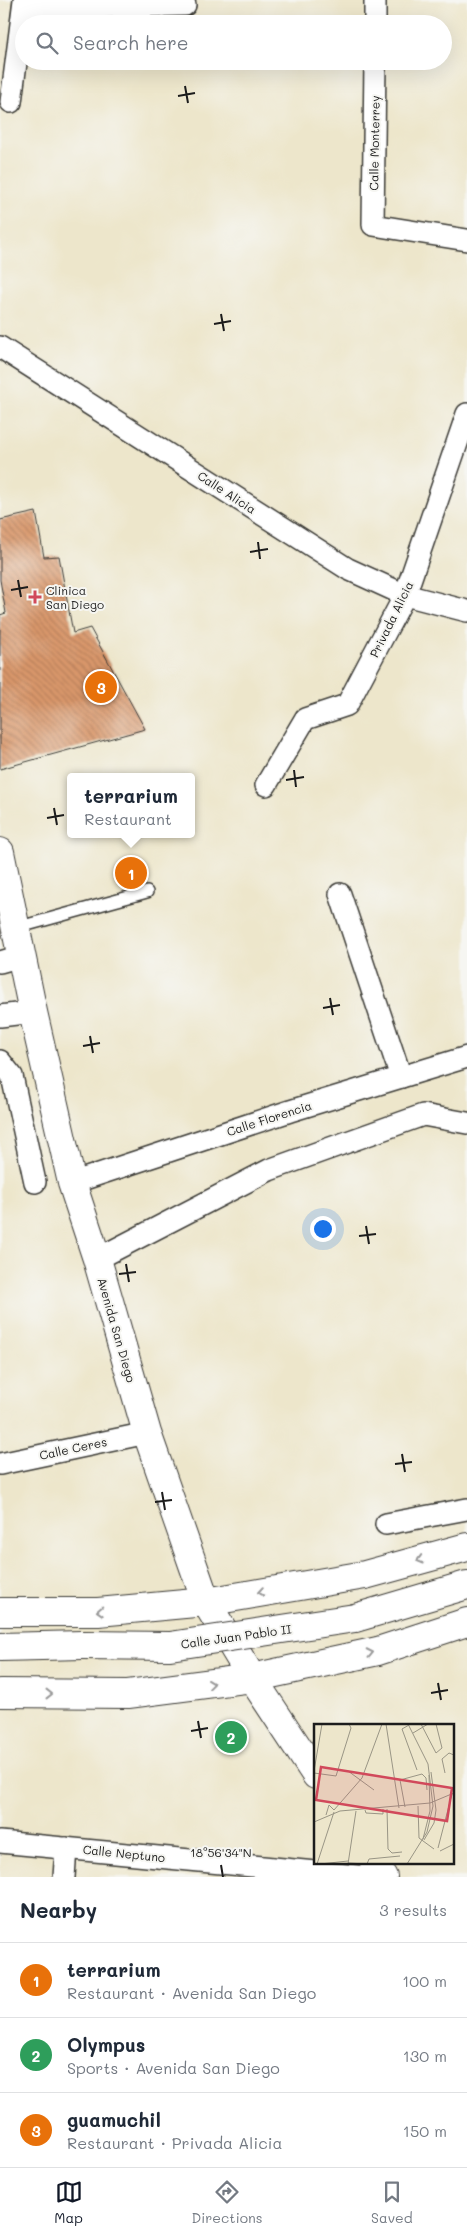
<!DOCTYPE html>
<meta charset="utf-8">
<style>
body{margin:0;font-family:Mali,sans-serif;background:#f2f2f3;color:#1f2937}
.you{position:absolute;left:322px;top:1228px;width:18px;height:18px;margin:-12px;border:4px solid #fff;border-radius:50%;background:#1a73e8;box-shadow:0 0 0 8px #1a73e833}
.badge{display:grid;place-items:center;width:32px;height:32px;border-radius:50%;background:#111827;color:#fff;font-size:16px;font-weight:700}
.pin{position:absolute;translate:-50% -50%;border:2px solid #fff;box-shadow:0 1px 5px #0006}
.popup{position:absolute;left:67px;top:773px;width:128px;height:65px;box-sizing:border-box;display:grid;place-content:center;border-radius:5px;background:#fff;filter:drop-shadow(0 1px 4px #0005);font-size:16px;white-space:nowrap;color:#747a83}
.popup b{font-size:19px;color:#1f2937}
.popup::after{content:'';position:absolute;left:50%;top:100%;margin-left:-10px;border:10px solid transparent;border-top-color:#fff}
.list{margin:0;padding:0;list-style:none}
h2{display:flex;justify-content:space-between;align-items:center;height:65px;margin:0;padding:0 20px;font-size:21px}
h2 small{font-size:16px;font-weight:400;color:#747a83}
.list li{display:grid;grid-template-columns:32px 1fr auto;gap:15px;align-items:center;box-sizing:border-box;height:75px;padding:0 20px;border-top:1px solid #e0e1e3}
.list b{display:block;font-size:19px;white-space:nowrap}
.list p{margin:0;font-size:16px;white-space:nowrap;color:#747a83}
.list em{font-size:16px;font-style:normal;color:#747a83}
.icon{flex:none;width:28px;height:28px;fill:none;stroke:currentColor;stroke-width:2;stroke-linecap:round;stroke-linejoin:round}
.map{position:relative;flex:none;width:467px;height:1877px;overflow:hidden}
.search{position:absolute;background:#fff;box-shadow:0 5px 20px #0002;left:15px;right:15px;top:15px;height:55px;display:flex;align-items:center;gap:12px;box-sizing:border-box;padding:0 18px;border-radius:28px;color:#747a83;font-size:19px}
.sheet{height:290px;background:#fff}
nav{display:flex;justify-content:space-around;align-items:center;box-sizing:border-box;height:70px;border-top:1px solid #e0e1e3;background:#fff;font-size:14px;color:#747a83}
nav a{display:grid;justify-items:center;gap:2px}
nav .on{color:#111827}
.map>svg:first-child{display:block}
.building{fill:url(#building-back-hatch)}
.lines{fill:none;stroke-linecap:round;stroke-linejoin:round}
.service-casing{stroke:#3b3a36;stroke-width:14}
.minor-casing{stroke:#3b3a36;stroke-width:24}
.tertiary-casing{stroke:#3b3a36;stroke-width:30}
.service{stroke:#fff;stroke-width:11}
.minor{stroke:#fff;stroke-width:21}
.tertiary{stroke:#fff;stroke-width:28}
.tertiary-bridge-casing{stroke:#3b3a36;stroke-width:30;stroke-linecap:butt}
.tertiary-bridge{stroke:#fff;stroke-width:28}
.oneway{stroke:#999}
.ticks{fill:none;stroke:#1c1c1c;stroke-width:2}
.poi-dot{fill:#d1495b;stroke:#f6f6f2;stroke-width:2}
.labels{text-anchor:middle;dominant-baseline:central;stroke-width:4;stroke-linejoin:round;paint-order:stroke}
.street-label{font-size:12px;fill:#1c1c1c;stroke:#f6f6f2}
.poi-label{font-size:12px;fill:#1c1c1c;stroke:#f6f6f2;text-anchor:start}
.inset-road{fill:none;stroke:#999585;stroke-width:1}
.view{fill:#d1495b;fill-opacity:0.15;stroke:#d1495b;stroke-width:2.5}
.inset-edge{fill:none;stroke:#1c1c1c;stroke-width:2.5}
.ticks-label{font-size:12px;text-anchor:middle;fill:#1c1c1c;stroke:#f6f6f2;stroke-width:4;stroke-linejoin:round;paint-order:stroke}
</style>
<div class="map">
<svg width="467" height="1877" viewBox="0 0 467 1877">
<defs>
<pattern id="building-back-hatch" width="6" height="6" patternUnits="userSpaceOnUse" patternTransform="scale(1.25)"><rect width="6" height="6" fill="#d9976b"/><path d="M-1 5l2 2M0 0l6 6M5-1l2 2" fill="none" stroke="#af7a57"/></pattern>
</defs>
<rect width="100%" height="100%" fill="#f6f6f2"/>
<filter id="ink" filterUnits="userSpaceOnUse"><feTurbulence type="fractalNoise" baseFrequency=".02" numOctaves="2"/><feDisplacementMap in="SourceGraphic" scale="10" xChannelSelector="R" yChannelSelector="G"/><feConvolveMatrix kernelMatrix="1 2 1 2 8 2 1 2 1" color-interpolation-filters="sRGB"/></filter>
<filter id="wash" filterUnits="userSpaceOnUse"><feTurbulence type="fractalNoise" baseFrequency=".0096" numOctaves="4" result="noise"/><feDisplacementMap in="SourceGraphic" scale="20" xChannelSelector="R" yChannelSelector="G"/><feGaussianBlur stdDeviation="1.12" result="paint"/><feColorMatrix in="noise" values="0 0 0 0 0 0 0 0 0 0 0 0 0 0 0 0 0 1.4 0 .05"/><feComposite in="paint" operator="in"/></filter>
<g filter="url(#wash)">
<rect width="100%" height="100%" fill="#ede6cb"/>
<g id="blocks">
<!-- building -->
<polygon class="building" points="36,512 44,557 59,556 73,633 90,628 145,729 0,769 0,615 6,613 0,580 0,520"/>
</g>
</g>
<g filter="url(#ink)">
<use href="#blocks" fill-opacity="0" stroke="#3b3a36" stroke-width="1"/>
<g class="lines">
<!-- service casing -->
<g class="service-casing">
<polyline id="service" points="16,928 147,892"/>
</g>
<!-- minor casing -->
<g class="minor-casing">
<g id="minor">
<polyline points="24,8 185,5"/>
<polyline points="375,24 375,0"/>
<polyline points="375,61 373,225 467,240"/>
<polyline points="11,102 24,0"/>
<polyline points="0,347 348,569 405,595 467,611"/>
<polyline points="266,785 305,719 347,705 405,595 467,414"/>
<polyline points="340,894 401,1077"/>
<polyline points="0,962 21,956"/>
<polyline points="0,1016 33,1012"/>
<polyline points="0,1061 12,1076 35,1182"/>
<polyline points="72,1183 290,1111 467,1057"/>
<polyline points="97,1259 269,1170 423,1115 467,1123"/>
<polyline points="0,1464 147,1433"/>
<polyline points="386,1524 467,1509"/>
<polyline points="0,1842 368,1877"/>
<polyline points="64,1877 66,1848"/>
</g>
</g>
<!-- tertiary casing -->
<g class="tertiary-casing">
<g id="tertiary">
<polyline points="0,852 33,1012 72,1183 97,1259 147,1433 206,1602 252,1678 316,1775"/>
<polyline points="0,1612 98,1612 206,1602 365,1575 467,1547"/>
<polyline points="355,1618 467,1585"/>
<polyline points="0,1647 83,1645"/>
<polyline points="0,1693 128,1694 252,1678 378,1651 467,1622"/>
<polyline points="374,1863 383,1877"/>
</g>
</g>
<!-- service -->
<use href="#service" class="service"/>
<!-- minor -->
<use href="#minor" class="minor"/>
<!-- tertiary -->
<use href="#tertiary" class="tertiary"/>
<!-- tertiary-bridge casing -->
<g class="tertiary-bridge-casing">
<polyline id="tertiary-bridge" points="83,1645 170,1646 355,1618"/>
</g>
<!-- tertiary-bridge -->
<use href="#tertiary-bridge" class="tertiary-bridge"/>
</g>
<!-- one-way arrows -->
<defs><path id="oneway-chevron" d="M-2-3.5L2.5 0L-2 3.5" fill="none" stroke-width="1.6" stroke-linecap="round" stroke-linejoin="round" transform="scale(1.25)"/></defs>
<g class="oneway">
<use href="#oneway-chevron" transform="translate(420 1560) rotate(164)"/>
<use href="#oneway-chevron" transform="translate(261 1592) rotate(171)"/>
<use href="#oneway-chevron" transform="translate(100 1611) rotate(177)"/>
<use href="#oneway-chevron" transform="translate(370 1653) rotate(-12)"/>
<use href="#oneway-chevron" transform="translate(211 1684) rotate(-7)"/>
<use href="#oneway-chevron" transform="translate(49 1694)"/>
</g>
</g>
<!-- ticks -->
<path class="ticks" d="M 185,86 L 188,103M 178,96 L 195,93M 221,314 L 224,331M 214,324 L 231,321M 258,542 L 260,559M 250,552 L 268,549M 18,580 L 21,597M 11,590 L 28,587M 294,770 L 296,787M 286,780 L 304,777M 54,808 L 57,825M 47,818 L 64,815M 330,998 L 333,1015M 323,1008 L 340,1005M 90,1036 L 93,1053M 83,1046 L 100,1043M 366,1226 L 369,1244M 359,1236 L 376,1234M 126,1264 L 129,1282M 119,1274 L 136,1272M 402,1454 L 405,1472M 395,1464 L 412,1462M 162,1492 L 165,1510M 155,1502 L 172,1500M 438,1683 L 441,1700M 431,1693 L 448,1690M 198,1721 L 201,1738M 191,1731 L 208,1728M 221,1865 L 223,1877"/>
<!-- markers -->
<path class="poi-dot" d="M32.5 589.5h5v5h5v5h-5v5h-5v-5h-5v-5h5z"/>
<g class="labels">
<!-- street labels -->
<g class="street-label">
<text transform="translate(374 143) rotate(-89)">Calle Monterrey</text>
<text transform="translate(227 492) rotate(33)">Calle Alicia</text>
<text transform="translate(391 619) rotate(-64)">Privada Alicia</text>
<text transform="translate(269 1118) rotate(-18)">Calle Florencia</text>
<text transform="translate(117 1330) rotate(74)">Avenida San Diego</text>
<text transform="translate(73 1448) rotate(-12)">Calle Ceres</text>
<text transform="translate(236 1636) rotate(-8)">Calle Juan Pablo II</text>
<text transform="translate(124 1853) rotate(6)">Calle Neptuno</text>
</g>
<!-- poi labels -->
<g class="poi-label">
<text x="46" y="590">Clinica<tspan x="46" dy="14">San Diego</tspan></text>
</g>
</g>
<!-- overview -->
<g transform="translate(314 1724)">
<rect width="140" height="140" fill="#ede6cb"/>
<path class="inset-road" d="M 72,0 L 85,84M 107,0 L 122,29 L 128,24 L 122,0M 95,1 L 88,5 L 103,46M 99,9 L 114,0M 0,47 L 8,0M 34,47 L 60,66M 0,49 L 22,52 L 37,4 L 35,0M 131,49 L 128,35 L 135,29 L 140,31M 104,82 L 105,114 L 120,125M 91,83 L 86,56 L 108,50 L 112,54 L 113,66M 73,85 L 74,125 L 78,129 L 88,128M 20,86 L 48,54 L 68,0M 51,86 L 52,89 L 69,90 L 69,85M 12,91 L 15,81 L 20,86M 0,98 L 26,87 L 116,79 L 140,69M 109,115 L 116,87 L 115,51M 110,116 L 120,99 L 122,86 L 117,48M 124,124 L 138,70M 126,127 L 140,120M 34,139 L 52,140M 3,140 L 20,88M 6,140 L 34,137M 34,140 L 42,87M 53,140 L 55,135 L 86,132M 93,140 L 113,108 L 119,82 L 114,40 L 94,0"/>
<path class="view" d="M 7,43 L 138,64 L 133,97 L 2,76 Z"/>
<rect width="140" height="140" class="inset-edge"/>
</g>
<g class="ticks-label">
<text x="221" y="1857">18°56'34"N</text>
</g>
</svg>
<div class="you"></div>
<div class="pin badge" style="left:131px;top:873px;background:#e8710a">1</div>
<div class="popup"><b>terrarium</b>Restaurant</div>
<div class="pin badge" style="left:231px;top:1737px;background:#2e9e5b">2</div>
<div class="pin badge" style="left:101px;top:687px;background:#e8710a">3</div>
<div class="search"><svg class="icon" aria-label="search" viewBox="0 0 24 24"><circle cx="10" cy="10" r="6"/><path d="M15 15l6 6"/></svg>Search here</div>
</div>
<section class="sheet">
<h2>Nearby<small>3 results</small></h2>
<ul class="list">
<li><span class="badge" style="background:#e8710a">1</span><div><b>terrarium</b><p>Restaurant · Avenida San Diego</p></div><em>100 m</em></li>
<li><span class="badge" style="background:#2e9e5b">2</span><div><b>Olympus</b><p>Sports · Avenida San Diego</p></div><em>130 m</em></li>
<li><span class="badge" style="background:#e8710a">3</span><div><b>guamuchil</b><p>Restaurant · Privada Alicia</p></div><em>150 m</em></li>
</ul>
</section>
<nav>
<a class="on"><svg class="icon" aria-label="map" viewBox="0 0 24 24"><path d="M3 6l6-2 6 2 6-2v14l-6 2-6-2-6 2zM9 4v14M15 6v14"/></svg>Map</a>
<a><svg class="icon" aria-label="directions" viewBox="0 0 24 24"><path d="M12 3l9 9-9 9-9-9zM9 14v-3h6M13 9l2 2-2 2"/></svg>Directions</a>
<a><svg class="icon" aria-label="saved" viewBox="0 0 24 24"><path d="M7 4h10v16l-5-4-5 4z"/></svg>Saved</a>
</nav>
